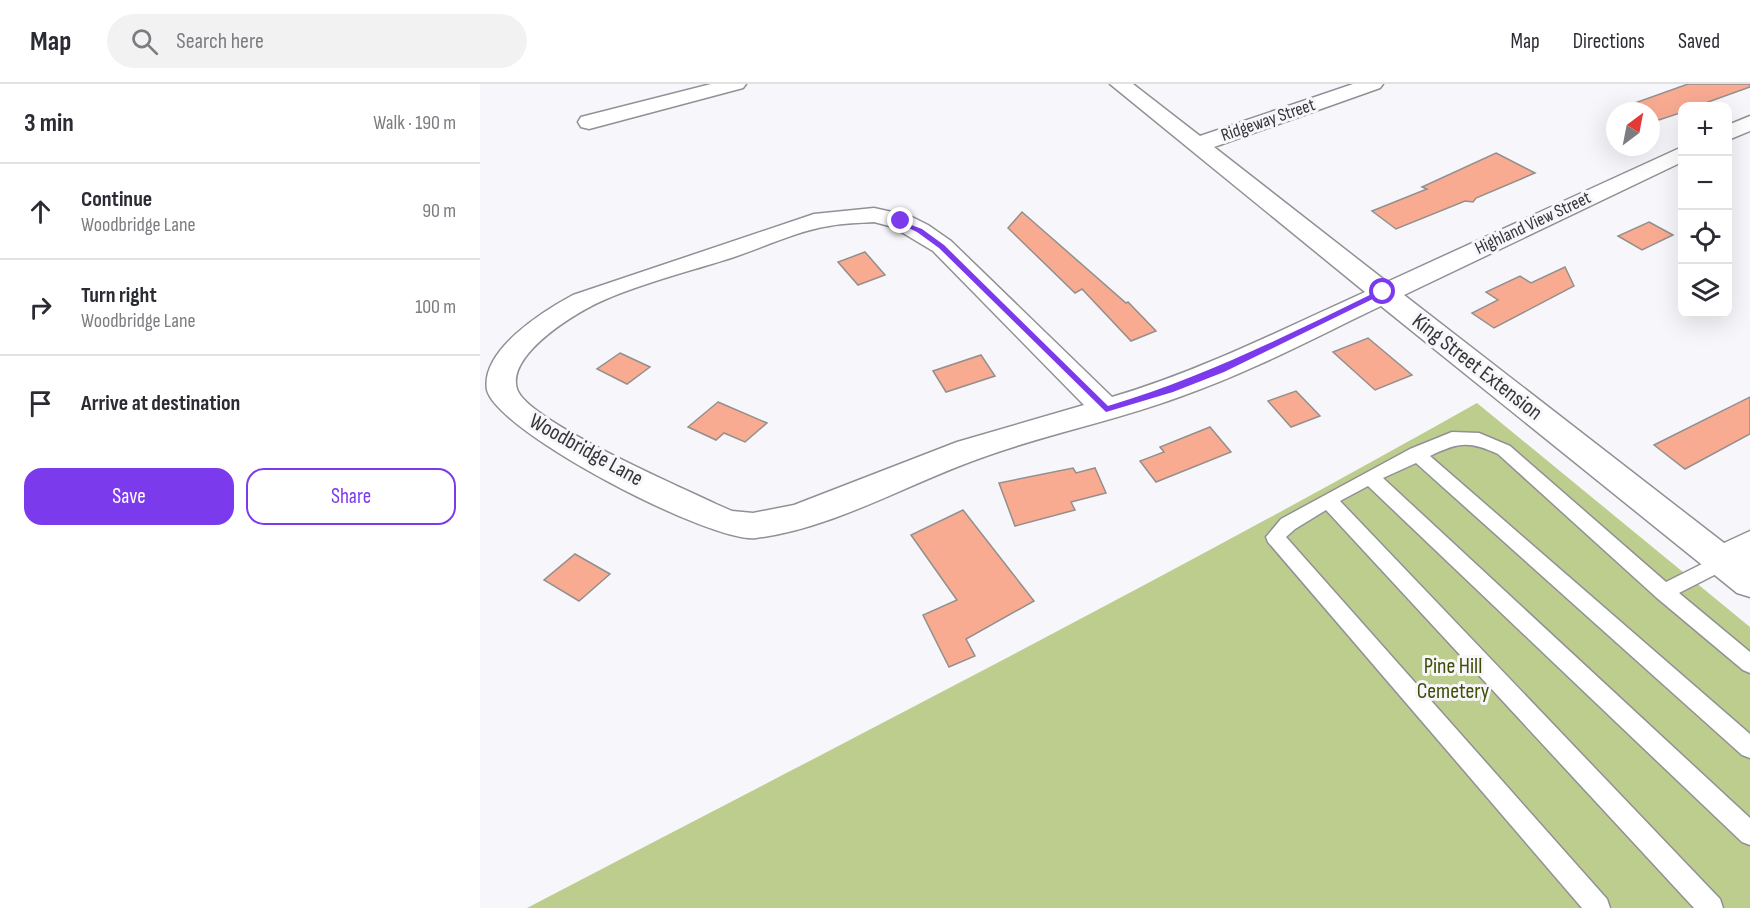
<!DOCTYPE html>
<meta charset="utf-8">
<style>
body{margin:0;font-family:"Sofia Sans Condensed",sans-serif;background:#f2f2f3;color:#2b2b33}
.controls{position:absolute;right:18px;top:18px;display:grid;overflow:hidden;border-radius:12px;box-shadow:0 6px 24px #0002}
.controls button{width:54px;height:54px;display:grid;place-items:center;padding:0;border:0;border-bottom:2px solid #e1e1e2;background:#fff;color:#2b2b33;font:30px sans-serif}
.compass{position:absolute;left:1126px;top:18px;width:54px;height:54px;border-radius:50%;background:#fff;box-shadow:0 6px 24px #0002;rotate:32deg}
.stop{position:absolute;width:18px;height:18px;margin:-14px;border:4px solid #7c3aed;border-radius:50%;background:#fff}
.stop.end{background:#7c3aed;border-color:#fff;box-shadow:0 2px 6px #0008}
.list{margin:0;padding:0;list-style:none}
h2{display:flex;justify-content:space-between;align-items:center;height:78px;margin:0;padding:0 24px;font-size:26px}
h2 small{font-size:20px;font-weight:400;color:#7c7c81}
.list li{display:grid;grid-template-columns:39px 1fr auto;gap:18px;align-items:center;box-sizing:border-box;height:96px;padding:0 24px;border-top:2px solid #e1e1e2}
.list b{display:block;font-size:22px;white-space:nowrap}
.list p{margin:0;font-size:20px;white-space:nowrap;color:#7c7c81}
.list em{font-size:20px;font-style:normal;color:#7c7c81}
.actions{display:flex;gap:12px;padding:18px 24px}
.actions a{flex:1;padding:14px 0;border:2px solid #7c3aed;border-radius:18px;text-align:center;font-size:21px;color:#7c3aed}
.actions .main{background:#7c3aed;color:#fff}
.icon{flex:none;width:33px;height:33px;fill:none;stroke:currentColor;stroke-width:2;stroke-linecap:round;stroke-linejoin:round}
.map{position:relative;flex:none;width:1270px;height:824px;overflow:hidden}
header{display:flex;align-items:center;gap:36px;box-sizing:border-box;height:84px;padding:0 30px;background:#fff;border-bottom:2px solid #e1e1e2}
header strong{font-size:28px}
nav{display:flex;gap:33px;margin-inline-start:auto;font-size:21px}
.search{width:420px;height:54px;background:#f2f2f3;display:flex;align-items:center;gap:15px;box-sizing:border-box;padding:0 21px;border-radius:33px;color:#7c7c81;font-size:22px}
main{display:flex}
aside{flex:1;background:#fff}
.map>svg:first-child{display:block}
.green{fill:#bccd8e}
.building{fill:#f9ab92;stroke:#938f8d;stroke-width:1.5}
.lines{fill:none;stroke-linecap:round;stroke-linejoin:round}
.service-casing{stroke:#919195;stroke-width:3}
.minor-casing{stroke:#919195;stroke-width:3}
.service{fill:#fff;fill-rule:evenodd}
.minor{fill:#fff;fill-rule:evenodd}
.route{fill:#7c3aed}
.labels{text-anchor:middle;dominant-baseline:central;stroke-width:6;stroke-linejoin:round;paint-order:stroke}
.far-street-label{font-size:18px;fill:#363637;stroke:#f7f7fb}
.street-label{font-size:22px;fill:#363637;stroke:#f7f7fb}
.park-label{font-size:22px;fill:#404e05;stroke:#f7f7fb}
</style>
<header>
<strong>Map</strong>
<div class="search"><svg class="icon" aria-label="search" viewBox="0 0 24 24"><circle cx="10" cy="10" r="6"/><path d="M15 15l6 6"/></svg>Search here</div>
<nav><a>Map</a><a>Directions</a><a>Saved</a></nav>
</header>
<main>
<aside>
<h2>3 min<small>Walk · 190 m</small></h2>
<ul class="list">
<li><svg class="icon" aria-label="ahead" viewBox="0 0 24 24"><path d="M12 20V5M6 11l6-6 6 6"/></svg><div><b>Continue</b><p>Woodbridge Lane</p></div><em>90 m</em></li>
<li><svg class="icon" aria-label="right" viewBox="0 0 24 24"><path d="M7 20v-9h11M14 6l5 5-5 5"/></svg><div><b>Turn right</b><p>Woodbridge Lane</p></div><em>100 m</em></li>
<li><svg class="icon" aria-label="arrive" viewBox="0 0 24 24"><path d="M6 21V4h12l-3 4 3 4H6"/></svg><div><b>Arrive at destination</b></div></li>
</ul>
<div class="actions"><a class="main">Save</a><a>Share</a></div>
</aside>
<div class="map">
<svg width="1270" height="824" viewBox="0 0 1270 824">
<rect width="100%" height="100%" fill="#f7f7fb"/>
<!-- green -->
<path class="green" d="M 997,319 L 1270,543 L 1270,824 L 47,824 C 365,658 685,495 997,319 Z"/>
<!-- building -->
<g class="building">
<polygon points="1208,0 1270,0 1270,3 1217,22 1203,22 1203,28 1179,36 1171,32 1171,27 1161,27 1149,21"/>
<polygon points="1016,69 1055,89 996,114 993,118 985,117 916,145 892,127 947,105 942,103"/>
<polygon points="542,128 646,219 648,218 676,247 651,257 602,205 595,209 528,144"/>
<polygon points="1169,138 1193,151 1162,166 1138,152"/>
<polygon points="385,168 405,191 378,201 358,178"/>
<polygon points="1085,183 1094,202 1014,244 992,229 1018,216 1006,208 1040,192 1051,199"/>
<polygon points="888,254 932,291 895,306 853,268"/>
<polygon points="140,269 170,283 147,300 117,285"/>
<polygon points="501,271 515,292 466,308 453,287"/>
<polygon points="816,307 840,332 811,343 788,317"/>
<polygon points="1270,313 1270,350 1205,385 1174,361"/>
<polygon points="238,318 287,339 265,358 244,349 236,356 208,343"/>
<polygon points="730,343 751,368 676,398 660,377 684,368 680,363"/>
<polygon points="593,384 596,389 615,384 626,409 591,418 595,426 535,442 519,399"/>
<polygon points="483,426 554,517 486,555 495,572 469,583 443,531 477,516 431,451"/>
<polygon points="95,470 130,490 99,517 64,496"/>
</g>
<g class="lines">
<!-- service casing -->
<g class="service-casing">
<path id="service" d="M 972,348 L 999,349 L 1030,362 L 1186,498 L 1236,473 L 1243,470 L 1250,473 L 1253,478 L 1250,483 L 1199,509 L 1270,568 L 1270,589 L 1263,586 L 1177,514 L 1018,370 C 989,357 979,358 950,372 L 1270,650 L 1270,674 L 1262,671 L 936,379 L 903,394 L 1270,734 L 1270,761 L 1262,758 L 888,402 L 860,417 L 1240,815 L 1243,824 L 1214,824 L 846,426 L 815,445 L 806,453 L 1127,815 L 1130,824 L 1102,824 L 788,458 L 786,453 L 801,435 L 930,365 Z"/>
</g>
<!-- minor casing -->
<g class="minor-casing">
<g id="minor">
<polygon points="231,0 266,0 263,4 109,45 101,43 98,38 101,33"/>
<path d="M 630,0 L 653,0 L 720,52 L 873,0 L 903,0 L 900,4 L 734,63 L 907,198 L 1202,63 L 1202,78 L 924,211 L 1244,459 L 1270,447 L 1270,513 L 1257,509 L 901,222 C 836,253 771,288 702,312 C 635,337 565,350 498,375 C 425,401 354,444 276,454 C 233,460 18,349 7,306 C 0,266 65,226 93,211 L 334,130 L 394,124 L 430,132 L 448,141 L 471,157 L 632,313 C 720,287 801,246 885,208 ZM 394,138 L 413,143 L 453,167 L 604,321 L 477,358 L 314,421 L 273,429 L 252,427 L 236,420 C 201,403 47,337 37,305 C 26,270 98,227 124,216 C 165,198 211,187 254,173 C 284,163 317,147 349,142 C 364,139 379,139 394,138 Z"/>
<polygon points="1270,32 1270,47 1248,56 1248,41"/>
</g>
</g>
<!-- service -->
<use href="#service" class="service"/>
<!-- minor -->
<use href="#minor" class="minor"/>
</g>
<!-- route -->
<path class="route" d="M 418,136 L 442,145 L 464,161 L 628,322 C 724,293 810,250 900,206 L 907,208 L 744,288 L 693,308 L 626,328 L 459,164 L 437,148 L 418,139 Z"/>
<g class="labels">
<!-- far-street labels -->
<g class="far-street-label">
<text transform="translate(788 36) rotate(-19)">Ridgeway Street</text>
<text transform="translate(1053 139) rotate(-25)">Highland View Street</text>
</g>
<!-- street labels -->
<g class="street-label">
<text transform="translate(997 283) rotate(38)">King Street Extension</text>
<text transform="translate(106 366) rotate(29)">Woodbridge Lane</text>
</g>
<!-- park labels -->
<g class="park-label">
<text x="973" y="582">Pine Hill<tspan x="973" dy="25">Cemetery</tspan></text>
</g>
</g>
</svg>
<div class="controls">
<button>+</button>
<button>−</button>
<button><svg class="icon" aria-label="locate" viewBox="0 0 24 24"><circle cx="12" cy="12" r="6"/><path d="M12 2v4M12 18v4M2 12h4M18 12h4"/></svg></button>
<button><svg class="icon" aria-label="layers" viewBox="0 0 24 24"><path d="M12 4l9 5-9 5-9-5zM3 14l9 5 9-5"/></svg></button>
</div>
<svg class="compass" viewBox="-18 -18 36 36"><path d="M0-13l5 13h-10z" fill="#e53935"/><path d="M0 13l5-13h-10z" fill="#7c7c81"/></svg>
<div class="stop" style="left:903px;top:208px"></div>
<div class="stop end" style="left:421px;top:137px"></div>
</div>
</main>
